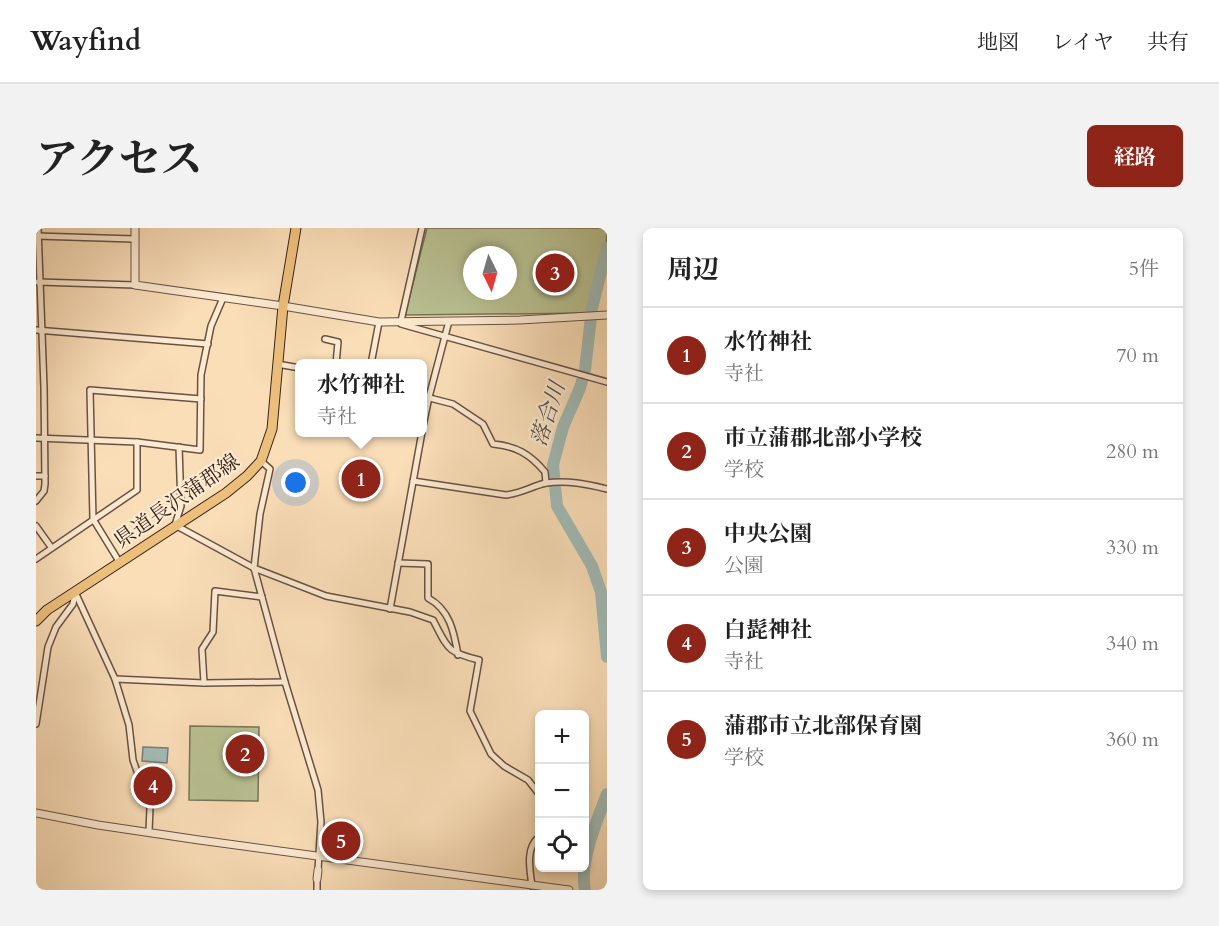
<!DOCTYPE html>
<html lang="ja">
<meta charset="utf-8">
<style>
body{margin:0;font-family:Cardo,"Noto Serif JP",serif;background:#f2f2f2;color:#222}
.controls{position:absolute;right:18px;bottom:18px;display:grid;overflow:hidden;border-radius:9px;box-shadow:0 3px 9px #0003}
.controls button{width:54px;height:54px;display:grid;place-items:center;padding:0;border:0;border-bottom:2px solid #e0e0e0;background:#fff;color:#222;font:30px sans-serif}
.compass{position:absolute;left:427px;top:18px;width:54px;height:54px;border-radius:50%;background:#fff;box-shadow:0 3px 9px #0003;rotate:175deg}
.you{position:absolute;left:260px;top:255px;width:21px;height:21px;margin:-15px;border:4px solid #fff;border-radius:50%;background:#1a73e8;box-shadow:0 0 0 9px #1a73e833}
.badge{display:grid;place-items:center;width:39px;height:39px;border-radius:50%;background:#8f2418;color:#fff;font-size:20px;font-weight:700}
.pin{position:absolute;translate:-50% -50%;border:3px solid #fff;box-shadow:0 2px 6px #0006}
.popup{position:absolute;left:259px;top:131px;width:132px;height:78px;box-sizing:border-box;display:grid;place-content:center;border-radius:9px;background:#fff;filter:drop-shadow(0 2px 4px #0005);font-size:20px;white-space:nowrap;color:#767676}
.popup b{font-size:22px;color:#222}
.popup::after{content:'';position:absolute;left:50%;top:100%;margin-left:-12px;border:12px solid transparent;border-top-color:#fff}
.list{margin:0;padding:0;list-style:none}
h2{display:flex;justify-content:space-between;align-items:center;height:78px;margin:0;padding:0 24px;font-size:26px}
h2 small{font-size:20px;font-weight:400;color:#767676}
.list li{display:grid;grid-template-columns:39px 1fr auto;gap:18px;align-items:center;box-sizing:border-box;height:96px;padding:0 24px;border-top:2px solid #e0e0e0}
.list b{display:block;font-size:22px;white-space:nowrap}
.list p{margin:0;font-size:20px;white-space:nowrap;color:#767676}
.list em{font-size:20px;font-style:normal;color:#767676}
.icon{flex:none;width:33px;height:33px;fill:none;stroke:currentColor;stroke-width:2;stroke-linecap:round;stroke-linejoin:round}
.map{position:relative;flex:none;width:571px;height:662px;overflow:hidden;border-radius:9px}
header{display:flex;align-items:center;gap:36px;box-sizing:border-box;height:84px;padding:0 30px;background:#fff;border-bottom:2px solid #e0e0e0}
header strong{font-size:28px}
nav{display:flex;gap:33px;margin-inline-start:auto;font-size:21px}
.intro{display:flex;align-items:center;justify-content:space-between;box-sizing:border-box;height:144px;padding:0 36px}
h1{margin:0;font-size:42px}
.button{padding:15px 27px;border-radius:9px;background:#8f2418;color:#fff;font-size:21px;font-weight:700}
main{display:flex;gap:36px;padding:0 36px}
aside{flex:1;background:#fff;border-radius:9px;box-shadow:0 3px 9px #0003}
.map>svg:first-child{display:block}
.green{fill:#b9c293;stroke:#787358;stroke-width:1.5;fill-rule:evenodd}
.water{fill:#a1bbb7;stroke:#777f79;stroke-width:1.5}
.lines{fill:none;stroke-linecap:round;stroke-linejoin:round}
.river{stroke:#a1bbb7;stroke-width:12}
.minor-casing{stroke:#685244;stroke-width:8}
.tertiary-casing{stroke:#685244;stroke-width:9}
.primary-casing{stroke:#38241d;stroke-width:11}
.minor{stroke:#fcead1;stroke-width:5}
.tertiary{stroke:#fcead1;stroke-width:7}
.primary{stroke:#edbf7c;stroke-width:9}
.labels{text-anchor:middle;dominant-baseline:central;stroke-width:4.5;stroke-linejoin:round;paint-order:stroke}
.street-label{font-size:21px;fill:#38241d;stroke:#fcead1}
.water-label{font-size:22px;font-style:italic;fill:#58514b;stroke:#fcead1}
</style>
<header>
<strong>Wayfind</strong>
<nav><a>地図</a><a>レイヤ</a><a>共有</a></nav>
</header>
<div class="intro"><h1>アクセス</h1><a class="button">経路</a></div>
<main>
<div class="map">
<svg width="571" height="662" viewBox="0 0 571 662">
<rect width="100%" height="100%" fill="#fadeb8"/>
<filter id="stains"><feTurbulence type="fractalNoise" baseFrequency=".00333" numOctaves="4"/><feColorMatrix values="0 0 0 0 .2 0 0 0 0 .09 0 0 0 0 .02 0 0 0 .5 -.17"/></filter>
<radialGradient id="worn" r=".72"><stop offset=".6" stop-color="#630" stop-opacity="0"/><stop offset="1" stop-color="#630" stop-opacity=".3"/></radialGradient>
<!-- green -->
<g class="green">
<path d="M 391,0 L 571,0 C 571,30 563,57 553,85 L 369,87 ZM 436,27 L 472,27 L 472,63 L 436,63 Z"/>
<polygon points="154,498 223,499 222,573 153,572"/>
</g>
<!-- water -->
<polygon class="water" points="107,519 132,520 131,535 106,533"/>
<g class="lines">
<!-- river -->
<g class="river">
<polyline points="571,20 556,80 549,142 544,160 527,199 517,237 521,278 556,338 565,364 571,429"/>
<path d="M 549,662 C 543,635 561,592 571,566"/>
</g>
<!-- minor casing -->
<g class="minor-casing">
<g id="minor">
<polyline points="0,8 98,11"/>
<polyline points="2,54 99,57"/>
<polyline points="365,93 386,0"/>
<polyline points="365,96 571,154"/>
<polyline points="0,102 172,116"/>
<polyline points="289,111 302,114 300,136"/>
<polyline points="241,136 264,140"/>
<polyline points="335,136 343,94"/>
<path d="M 386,168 L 417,176 L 447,196 L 457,216 C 480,218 494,226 509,244 L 510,255"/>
<polyline points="386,203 393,169 413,93"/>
<polyline points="0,210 101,214 164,222 165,147 175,98 187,70"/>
<path d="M 143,219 L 145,278 L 139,297 L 218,340 L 290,368 L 374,384 L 397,392 C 412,420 410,424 443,432 L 434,483 L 455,526 L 468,538 L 492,552 L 503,566"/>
<polyline points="225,233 234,241 224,286 218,340 249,454 282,562 285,594 282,642"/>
<polyline points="0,248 9,248"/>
<path d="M 377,253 L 470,267 C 487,265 496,258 510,255 C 531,252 551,256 571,261"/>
<polyline points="0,273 8,263 9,256 8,159 2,0"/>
<polyline points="0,298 15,319"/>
<polyline points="0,331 101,262 101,214"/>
<polyline points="84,335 57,291 54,162 165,171"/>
<path d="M 362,335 L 392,336 L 392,370 C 414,382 418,404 422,427"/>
<polyline points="39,364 79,451 93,497 97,532 114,580 113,603"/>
<polyline points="354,381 386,204"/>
<polyline points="79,451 168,455 249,454"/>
<polyline points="168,455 166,421 177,404 179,363 226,369"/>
<polyline points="0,496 12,419 20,399 37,376 39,365"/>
<path d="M 496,658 C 494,642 489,620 503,609"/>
<polyline points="281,662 281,651"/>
</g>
</g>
<!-- tertiary casing -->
<g class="tertiary-casing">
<g id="tertiary">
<polyline points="99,0 99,57 247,78 343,94 484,92 571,87"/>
<polyline points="0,585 62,597 163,612 533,662"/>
<polyline points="281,651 282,642"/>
</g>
</g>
<!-- primary casing -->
<g class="primary-casing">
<polyline id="primary" points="0,393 11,382 190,265 211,248 225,233 236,201 247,78 260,0"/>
</g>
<!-- minor -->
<use href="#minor" class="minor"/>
<!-- tertiary -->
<use href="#tertiary" class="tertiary"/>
<!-- primary -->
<use href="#primary" class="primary"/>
</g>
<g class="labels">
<!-- street labels -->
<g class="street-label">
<text transform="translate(141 273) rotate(-35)">県道長沢蒲郡線</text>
</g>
<!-- water labels -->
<g class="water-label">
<text transform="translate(512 186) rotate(-72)">落合川</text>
</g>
</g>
<rect width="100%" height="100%" filter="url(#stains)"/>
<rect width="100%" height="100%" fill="url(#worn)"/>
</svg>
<div class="controls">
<button>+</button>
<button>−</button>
<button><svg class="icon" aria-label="locate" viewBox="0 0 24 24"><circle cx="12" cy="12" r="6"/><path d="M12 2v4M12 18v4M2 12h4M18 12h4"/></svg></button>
</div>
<svg class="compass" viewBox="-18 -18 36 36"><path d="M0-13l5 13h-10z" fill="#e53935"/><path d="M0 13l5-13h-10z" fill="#767676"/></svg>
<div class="you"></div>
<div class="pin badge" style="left:325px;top:251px">1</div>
<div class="popup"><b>水竹神社</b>寺社</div>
<div class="pin badge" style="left:209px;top:526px">2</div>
<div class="pin badge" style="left:519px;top:45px">3</div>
<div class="pin badge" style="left:117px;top:558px">4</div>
<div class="pin badge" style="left:305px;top:613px">5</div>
</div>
<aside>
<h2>周辺<small>5件</small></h2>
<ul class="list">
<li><span class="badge">1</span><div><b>水竹神社</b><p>寺社</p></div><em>70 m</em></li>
<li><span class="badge">2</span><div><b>市立蒲郡北部小学校</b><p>学校</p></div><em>280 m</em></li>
<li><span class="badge">3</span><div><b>中央公園</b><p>公園</p></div><em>330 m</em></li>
<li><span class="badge">4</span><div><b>白髭神社</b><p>寺社</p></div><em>340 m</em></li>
<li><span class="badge">5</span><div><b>蒲郡市立北部保育園</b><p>学校</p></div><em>360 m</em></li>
</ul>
</aside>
</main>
